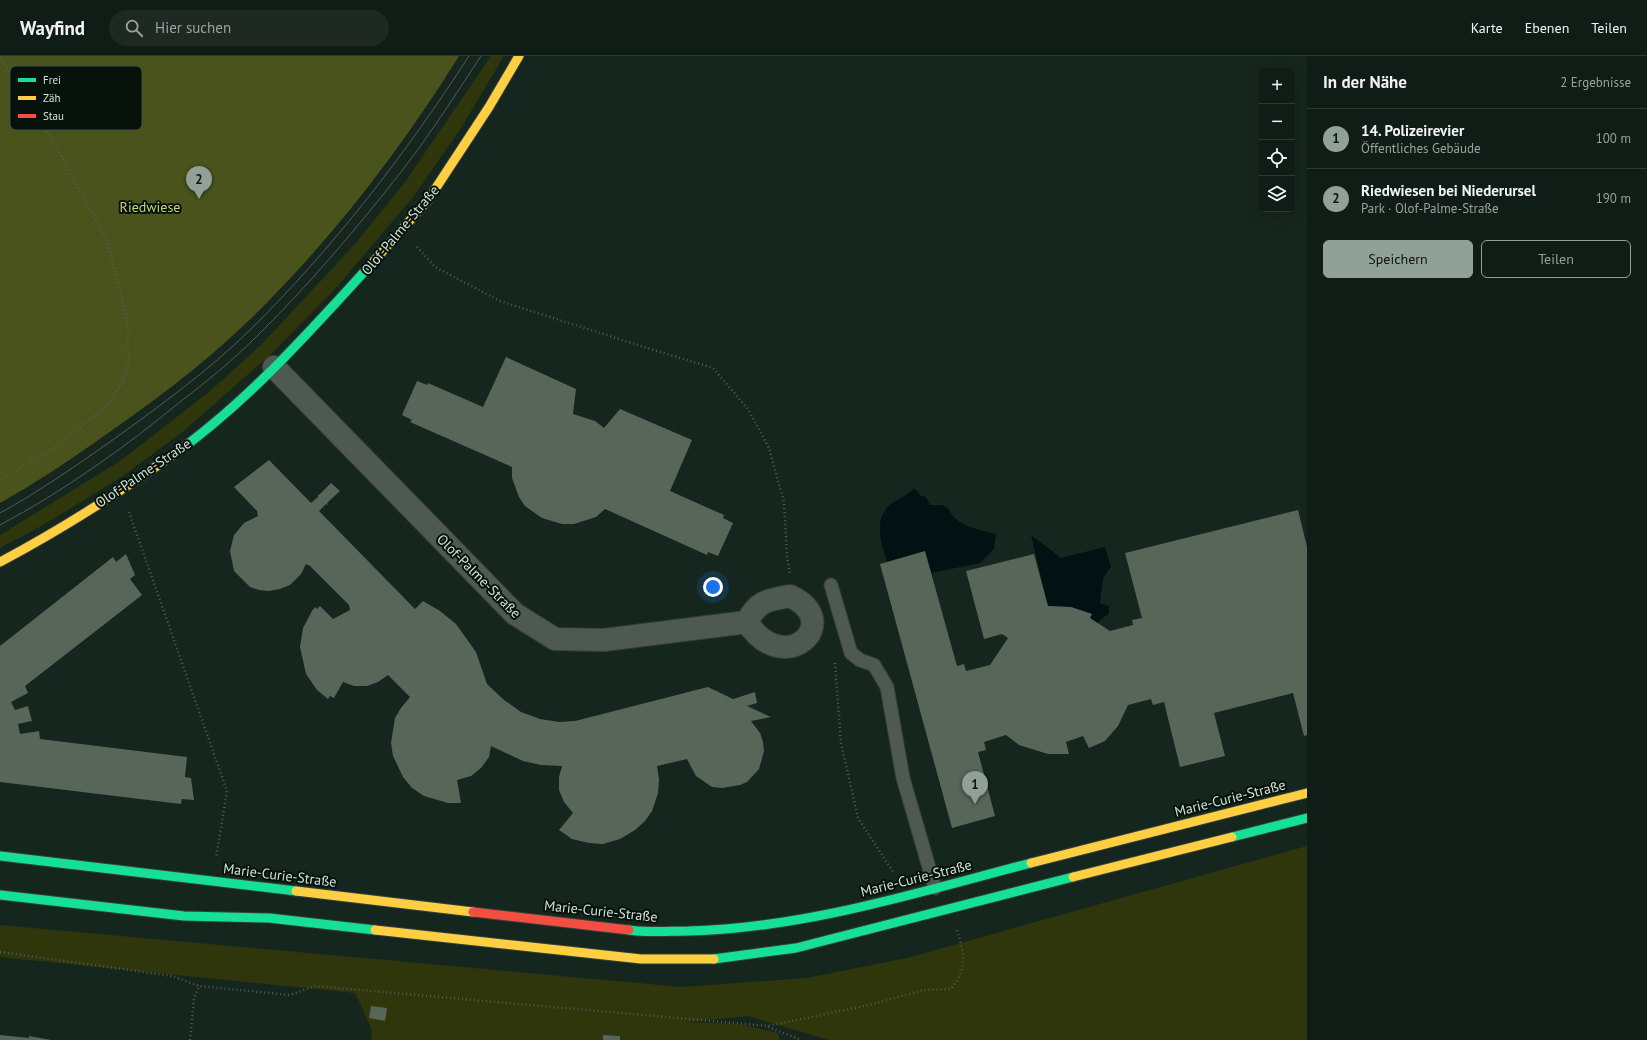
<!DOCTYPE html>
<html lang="de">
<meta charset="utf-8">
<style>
body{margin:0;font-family:"PT Sans",sans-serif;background:#1e2923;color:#f1f3f6}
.controls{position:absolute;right:12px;top:12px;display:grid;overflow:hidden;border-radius:6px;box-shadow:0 4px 16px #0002}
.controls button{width:36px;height:36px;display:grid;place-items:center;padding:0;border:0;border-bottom:1px solid #303a35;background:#101c16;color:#f1f3f6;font:20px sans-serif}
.you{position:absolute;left:713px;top:531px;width:14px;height:14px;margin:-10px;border:3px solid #fff;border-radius:50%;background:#1a73e8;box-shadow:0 0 0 6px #1a73e833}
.badge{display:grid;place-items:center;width:26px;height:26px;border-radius:50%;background:#90a198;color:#111;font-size:13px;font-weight:700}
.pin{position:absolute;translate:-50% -33px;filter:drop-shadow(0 1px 2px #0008)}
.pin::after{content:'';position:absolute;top:21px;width:14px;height:12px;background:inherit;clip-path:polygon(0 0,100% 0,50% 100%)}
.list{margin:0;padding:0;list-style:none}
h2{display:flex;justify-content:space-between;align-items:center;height:52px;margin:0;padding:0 16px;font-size:17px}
h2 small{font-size:13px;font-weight:400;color:#9ca1a1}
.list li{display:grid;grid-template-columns:26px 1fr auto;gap:12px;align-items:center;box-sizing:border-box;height:60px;padding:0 16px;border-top:1px solid #303a35}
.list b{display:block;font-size:15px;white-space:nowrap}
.list p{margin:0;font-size:13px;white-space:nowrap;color:#9ca1a1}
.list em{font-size:13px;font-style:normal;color:#9ca1a1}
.actions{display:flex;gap:8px;padding:12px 16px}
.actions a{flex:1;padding:9px 0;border:1px solid #90a198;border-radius:6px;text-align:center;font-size:14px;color:#90a198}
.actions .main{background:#90a198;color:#111}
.icon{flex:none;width:22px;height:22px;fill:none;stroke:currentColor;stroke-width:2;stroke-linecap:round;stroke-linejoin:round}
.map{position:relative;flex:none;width:1307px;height:984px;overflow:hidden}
header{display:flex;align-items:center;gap:24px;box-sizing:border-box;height:56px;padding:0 20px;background:#101c16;border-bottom:1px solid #303a35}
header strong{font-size:19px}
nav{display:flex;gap:22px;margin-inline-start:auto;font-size:14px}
.search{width:280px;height:36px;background:#1e2923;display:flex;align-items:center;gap:10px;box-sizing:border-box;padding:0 14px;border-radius:22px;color:#9ca1a1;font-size:15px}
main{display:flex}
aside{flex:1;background:#101c16}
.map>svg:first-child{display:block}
.green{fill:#2f360c}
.forest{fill:#4b531d}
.water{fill:#021113}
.building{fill:#576659}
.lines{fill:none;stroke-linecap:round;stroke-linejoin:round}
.lane-casing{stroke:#34413a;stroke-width:15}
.street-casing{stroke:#34413a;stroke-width:24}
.fast-casing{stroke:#34413a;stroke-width:11}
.slow-casing{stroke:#34413a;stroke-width:11}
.jam-casing{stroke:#34413a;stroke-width:11}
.path{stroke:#515c57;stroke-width:2.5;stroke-dasharray:1 3;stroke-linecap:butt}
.lane{stroke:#4d5952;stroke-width:13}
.street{stroke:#4d5952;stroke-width:22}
.fast{stroke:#16e098;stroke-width:9}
.slow{stroke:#ffcf43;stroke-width:9}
.jam{stroke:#f24e42;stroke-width:9}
.tram{stroke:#505c55;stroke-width:1}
.labels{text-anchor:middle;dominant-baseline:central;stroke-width:4;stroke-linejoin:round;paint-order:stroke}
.park-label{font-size:14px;fill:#c8d37b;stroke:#06120b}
.street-label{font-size:14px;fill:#d2e3d9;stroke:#06120b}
.key{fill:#06120b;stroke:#435149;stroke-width:1}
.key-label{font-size:11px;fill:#d2e3d9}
</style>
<header>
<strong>Wayfind</strong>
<div class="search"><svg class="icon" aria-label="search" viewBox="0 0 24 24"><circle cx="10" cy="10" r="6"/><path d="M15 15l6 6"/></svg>Hier suchen</div>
<nav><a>Karte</a><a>Ebenen</a><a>Teilen</a></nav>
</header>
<main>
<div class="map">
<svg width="1307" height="984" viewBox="0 0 1307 984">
<rect width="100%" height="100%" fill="#15261e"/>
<!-- green -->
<g class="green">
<polygon points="491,0 504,0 461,72 414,140 335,233 270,299 185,374 123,420 45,468 0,492 0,479 120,405 209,336 261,289 355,188 405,126"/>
<polygon points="1307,790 1307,984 829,984 748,960 689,966 740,968 778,977 780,984 371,984 372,974 355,937 0,901 0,869 682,931 807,922 907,902"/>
</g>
<!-- forest -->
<path class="forest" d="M 0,0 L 459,0 C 398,98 325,192 242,271 C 199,312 152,346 104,380 C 70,404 36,427 0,447 Z"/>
<!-- water -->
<g class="water">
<path d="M 914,432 L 921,440 L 926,441 L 930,449 L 942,449 L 949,453 C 954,470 981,474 996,478 L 994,493 L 980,507 L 931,517 L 925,495 L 887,506 C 881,486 872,460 894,446 C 902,441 906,440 914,432 Z"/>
<polygon points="1031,479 1061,502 1105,491 1111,511 1103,522 1100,547 1109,550 1109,557 1097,567 1090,562 1092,558 1071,551 1048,550"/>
</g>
<!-- building -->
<g class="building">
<polygon points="506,301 576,333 573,358 595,365 604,372 620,353 692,384 670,435 724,459 723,462 733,467 718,500 708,496 707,499 605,453 596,461 574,468 562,468 542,462 525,450 519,441 512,422 512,411 410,366 412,364 402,359 417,325 427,329 428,327 483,351"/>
<polygon points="269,404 311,447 318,441 318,438 319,439 331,427 340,435 327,447 328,449 326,448 319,455 415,553 423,545 440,555 456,568 476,596 487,628 504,644 521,656 540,663 559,666 575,665 708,631 733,643 755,636 757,647 747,650 771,661 751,665 760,677 763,686 764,695 759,713 747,726 740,729 722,732 712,731 696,720 687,703 657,710 659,724 658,737 652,755 645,765 635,774 620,783 603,788 589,787 572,783 559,774 573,757 564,746 559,734 559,721 562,710 541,709 523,705 491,690 489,701 481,712 471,720 457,724 461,747 448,747 424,740 412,732 403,721 393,700 391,687 395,662 401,652 410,641 388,619 378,626 367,630 354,630 343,626 334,642 330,640 328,643 317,634 306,618 300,591 303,572 312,555 315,551 317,553 320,550 333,563 350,554 349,549 310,510 306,508 301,518 290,529 280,533 269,535 259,534 250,531 234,515 230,495 234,479 244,467 258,460 257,455 234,431"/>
<polygon points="1298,454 1307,491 1307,679 1304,680 1293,637 1214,657 1225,700 1180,711 1164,646 1153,649 1151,643 1128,649 1118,670 1105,685 1089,692 1083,680 1066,686 1069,698 1048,698 1019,689 1006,679 984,686 986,694 978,696 995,760 952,772 880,508 925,495 957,610 964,608 966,615 990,609 1008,582 1002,578 984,583 966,515 1034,498 1048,550 1071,551 1092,558 1090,562 1110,575 1133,569 1132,564 1142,562 1125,497"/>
<polygon points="126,498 135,519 130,523 142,539 25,630 28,637 11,646 15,654 28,650 30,658 32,665 18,668 20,678 39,675 40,683 187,701 185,721 191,722 194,744 182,743 181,748 0,726 0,590 113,501 116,506"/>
<polygon points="371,950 387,952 385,965 369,962"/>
<polygon points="0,979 29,982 29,980 51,984 0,984"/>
<polygon points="603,979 620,980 620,984 603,984"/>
</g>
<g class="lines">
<!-- lane casing -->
<g class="lane-casing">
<polyline id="lane" points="831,529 851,597 860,604 874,609 887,631 903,722 935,832"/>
</g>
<!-- street casing -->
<g class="street-casing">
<g id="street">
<polyline points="274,311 515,558 555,583 604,584 747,566"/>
<path d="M 790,540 C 846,566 784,624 747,566 C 757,545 768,544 790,540 Z"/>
</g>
</g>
<!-- fast casing -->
<g class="fast-casing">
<g id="fast">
<path d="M 170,401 C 247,347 311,274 374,205"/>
<polyline points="1232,781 1307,762"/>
<polyline points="0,800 296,835"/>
<polyline points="0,839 184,860 269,862 375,874"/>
<path d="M 629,874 C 649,877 669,875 689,875 C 806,872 919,836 1031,807"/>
<polyline points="714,903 796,892 1073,821"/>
</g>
</g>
<!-- slow casing -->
<g class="slow-casing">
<g id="slow">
<polyline points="374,205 428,144 489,51 519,0"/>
<path d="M 0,506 C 59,475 115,439 170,401"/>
<polyline points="1031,807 1307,737"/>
<polyline points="1073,821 1232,781"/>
<polyline points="296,835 473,856"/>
<polyline points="375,874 641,903 714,903"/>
</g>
</g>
<!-- jam casing -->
<g class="jam-casing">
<polyline id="jam" points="473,856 629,874"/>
</g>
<!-- path -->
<g class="path">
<polyline points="0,1 53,85 107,185 127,261 129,305 122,326 106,351 53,393 0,424"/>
<polyline points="417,191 435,211 500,245 644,291 713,312 748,353 769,392 784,446 787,500 790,518"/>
<polyline points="129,456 227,735 216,802"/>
<polyline points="835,607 841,687 858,762 893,816"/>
<path d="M 0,896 L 172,920 L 199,930 L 290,939 L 315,930 L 768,970 L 869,949 L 924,934 L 951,933 C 968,912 964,898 957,874"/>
<polyline points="768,971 801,984"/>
<polyline points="190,984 194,943 199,930"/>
</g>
<!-- lane -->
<use href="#lane" class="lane"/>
<!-- street -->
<use href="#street" class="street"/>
<!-- fast -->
<use href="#fast" class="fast"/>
<!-- slow -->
<use href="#slow" class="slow"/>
<!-- jam -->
<use href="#jam" class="jam"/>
<!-- tram -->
<g class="tram">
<path d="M 0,457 C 40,435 77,409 114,383 C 160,350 209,314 249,275 C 333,192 405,99 469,0"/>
<path d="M 0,469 C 64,435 124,392 180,346 C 206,326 232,305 255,282 C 306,232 353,177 397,121 C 428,82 454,41 481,0"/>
</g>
</g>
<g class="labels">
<!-- park labels -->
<g class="park-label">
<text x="150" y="151">Riedwiese</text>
</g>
<!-- street labels -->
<g class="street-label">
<text transform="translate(400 174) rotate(-50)">Olof-Palme-Straße</text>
<text transform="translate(143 417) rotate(-34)">Olof-Palme-Straße</text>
<text transform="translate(479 520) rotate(45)">Olof-Palme-Straße</text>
<text transform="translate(1230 742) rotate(-14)">Marie-Curie-Straße</text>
<text transform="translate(280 819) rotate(7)">Marie-Curie-Straße</text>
<text transform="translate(916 822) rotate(-14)">Marie-Curie-Straße</text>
<text transform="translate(601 855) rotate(6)">Marie-Curie-Straße</text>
</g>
</g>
<!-- legend -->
<rect x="10" y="10" width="132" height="64" rx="6" class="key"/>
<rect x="18" y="22" width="18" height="4" fill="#16e098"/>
<rect x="18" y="40" width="18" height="4" fill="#ffcf43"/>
<rect x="18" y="58" width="18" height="4" fill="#f24e42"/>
<g class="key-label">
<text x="43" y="28">Frei</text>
<text x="43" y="46">Zäh</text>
<text x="43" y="64">Stau</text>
</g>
</svg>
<div class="controls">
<button>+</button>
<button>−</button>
<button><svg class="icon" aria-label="locate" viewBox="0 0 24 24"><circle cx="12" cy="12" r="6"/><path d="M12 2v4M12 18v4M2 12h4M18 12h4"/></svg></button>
<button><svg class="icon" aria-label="layers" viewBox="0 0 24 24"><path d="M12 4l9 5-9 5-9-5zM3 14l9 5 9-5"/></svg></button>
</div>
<div class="you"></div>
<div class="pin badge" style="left:975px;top:748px">1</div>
<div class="pin badge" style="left:199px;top:143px">2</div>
</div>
<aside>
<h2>In der Nähe<small>2 Ergebnisse</small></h2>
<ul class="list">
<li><span class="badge">1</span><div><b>14. Polizeirevier</b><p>Öffentliches Gebäude</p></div><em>100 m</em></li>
<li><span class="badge">2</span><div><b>Riedwiesen bei Niederursel</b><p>Park · Olof-Palme-Straße</p></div><em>190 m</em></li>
</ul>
<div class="actions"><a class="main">Speichern</a><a>Teilen</a></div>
</aside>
</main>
